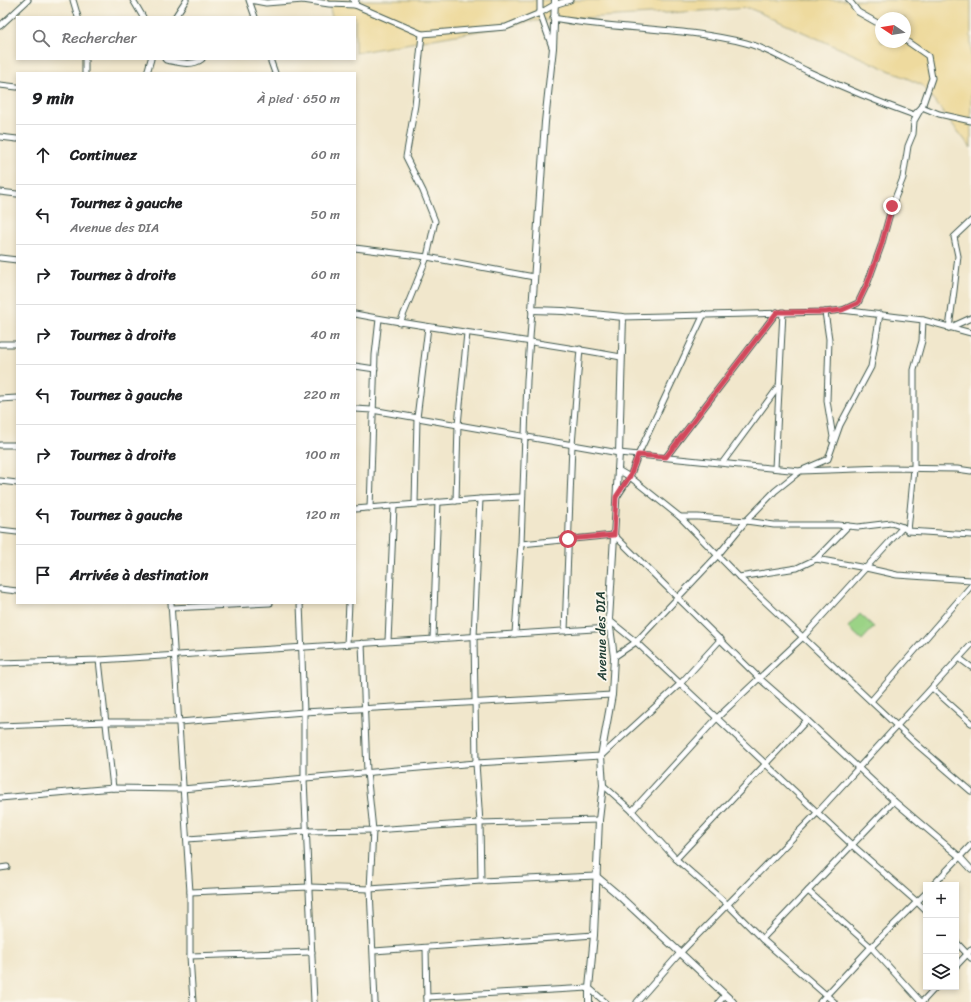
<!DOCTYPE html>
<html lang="fr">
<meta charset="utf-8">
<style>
body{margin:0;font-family:Sriracha,sans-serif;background:#f2f2f2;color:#202124}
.controls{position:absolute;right:12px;bottom:12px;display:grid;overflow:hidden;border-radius:0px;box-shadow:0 2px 6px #0003}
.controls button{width:36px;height:36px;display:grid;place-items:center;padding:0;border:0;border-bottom:1px solid #e0e0e0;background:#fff;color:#202124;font:20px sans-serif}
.compass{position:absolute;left:875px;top:12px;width:36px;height:36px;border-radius:50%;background:#fff;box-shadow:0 2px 6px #0003;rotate:282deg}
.stop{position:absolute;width:12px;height:12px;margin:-9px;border:3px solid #d1495b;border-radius:50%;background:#fff}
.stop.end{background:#d1495b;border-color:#fff;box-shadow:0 1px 4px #0008}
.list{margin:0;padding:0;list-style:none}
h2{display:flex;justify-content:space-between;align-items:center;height:52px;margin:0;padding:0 16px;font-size:17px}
h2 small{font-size:13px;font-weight:400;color:#757577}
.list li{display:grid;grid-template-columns:26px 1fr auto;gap:12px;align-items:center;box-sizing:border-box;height:60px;padding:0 16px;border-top:1px solid #e0e0e0}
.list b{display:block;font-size:15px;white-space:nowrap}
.list p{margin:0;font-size:13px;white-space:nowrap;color:#757577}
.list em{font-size:13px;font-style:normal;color:#757577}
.icon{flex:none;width:22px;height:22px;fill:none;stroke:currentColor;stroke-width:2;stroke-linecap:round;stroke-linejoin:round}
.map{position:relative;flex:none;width:971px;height:1002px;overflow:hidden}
.search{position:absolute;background:#fff;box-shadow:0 2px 6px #0003;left:16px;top:16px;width:340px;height:44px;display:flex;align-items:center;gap:10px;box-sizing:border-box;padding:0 14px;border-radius:0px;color:#757577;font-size:15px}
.panel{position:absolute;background:#fff;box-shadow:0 2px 6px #0003;left:16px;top:72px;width:340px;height:532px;border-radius:0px}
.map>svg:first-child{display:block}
.green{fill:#9bd386;stroke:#5d885d}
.sand{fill:#eeda9e;stroke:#868c69;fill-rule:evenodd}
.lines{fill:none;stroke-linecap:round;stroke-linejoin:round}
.minor-casing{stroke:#3e564b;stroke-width:7}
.tertiary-casing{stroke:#3e564b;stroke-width:8}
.minor{stroke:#fff;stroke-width:5}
.tertiary{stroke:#fff;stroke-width:6}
.route{stroke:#d1495b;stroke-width:5}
.labels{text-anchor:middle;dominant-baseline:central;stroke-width:3.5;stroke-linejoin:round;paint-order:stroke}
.street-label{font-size:13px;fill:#1f3d34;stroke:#fbf7ec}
</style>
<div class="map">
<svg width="971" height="1002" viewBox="0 0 971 1002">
<rect width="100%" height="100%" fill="#fbf7ec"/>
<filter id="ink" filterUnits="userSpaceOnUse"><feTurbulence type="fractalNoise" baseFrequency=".025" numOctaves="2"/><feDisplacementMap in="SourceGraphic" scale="8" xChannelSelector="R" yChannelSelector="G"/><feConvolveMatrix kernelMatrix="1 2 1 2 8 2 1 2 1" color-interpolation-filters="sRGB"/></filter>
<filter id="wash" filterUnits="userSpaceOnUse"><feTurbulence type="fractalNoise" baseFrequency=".012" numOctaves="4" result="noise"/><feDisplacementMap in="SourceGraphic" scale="16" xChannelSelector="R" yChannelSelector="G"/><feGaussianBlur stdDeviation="0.9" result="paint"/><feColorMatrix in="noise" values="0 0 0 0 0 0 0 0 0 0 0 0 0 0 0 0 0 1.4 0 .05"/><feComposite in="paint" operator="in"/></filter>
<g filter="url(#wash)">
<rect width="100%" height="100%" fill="#f1e7cc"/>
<!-- green -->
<polygon class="green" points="860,614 874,627 862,640 848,627"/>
<!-- sand -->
<path class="sand" d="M 328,0 L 971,0 L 971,148 L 922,85 L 749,8 L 534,21 L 355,53 L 355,17 L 332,17 ZM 881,18 L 905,18 L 905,42 L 881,42 Z"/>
</g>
<g filter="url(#ink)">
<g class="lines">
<!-- minor casing -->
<g class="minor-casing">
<g id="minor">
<polyline points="73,0 78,17"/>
<polyline points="133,0 143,17"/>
<polyline points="249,0 255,17"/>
<polyline points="250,0 266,3 303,0"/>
<polyline points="303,0 329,4 355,5 422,34 506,27 540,13 554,5 570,0"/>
<polyline points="353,0 355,5 356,0"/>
<polyline points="540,0 540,13 552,47"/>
<polyline points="849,0 858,12 881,25"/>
<polyline points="175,17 186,0"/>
<path d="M 553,18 C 617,30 683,27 746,43 C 768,49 787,61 807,71 C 842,87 878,102 914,115 L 922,107 L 939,114 L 971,121"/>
<polyline points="0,26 28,0"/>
<polyline points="85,59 85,73"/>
<path d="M 165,59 L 166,60 C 177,62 192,67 202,59"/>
<polyline points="270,59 275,73"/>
<polyline points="147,73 151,59"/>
<polyline points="0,85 17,87"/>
<polyline points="0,137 17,139"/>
<polyline points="0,192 17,194"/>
<polyline points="355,248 427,257 534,277"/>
<polyline points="0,258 17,260"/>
<polyline points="843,310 858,303 868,282 881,246 892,206 903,178 908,146 913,134 914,121 922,107 932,78 928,56 905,40"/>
<polyline points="825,312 829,339 827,401 833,437 832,440"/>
<path d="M 355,314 C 443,331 533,340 621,357"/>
<polyline points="880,314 871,367 840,425 828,459 800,471 775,491 746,521 718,555 636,642 852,845 917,902 926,911"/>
<polyline points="623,317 825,312 842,310 923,320 971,333"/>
<polyline points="400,323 427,257 435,221 423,191 406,157 415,105 422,34"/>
<polyline points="949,328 954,291 958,256 954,237 971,221"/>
<polyline points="949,328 971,318"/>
<polyline points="0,344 17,344"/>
<polyline points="355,366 375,369"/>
<polyline points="0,399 17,398"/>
<polyline points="355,409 372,410 619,453 800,471 886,468 957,469 971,471"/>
<polyline points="0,445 17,445"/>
<polyline points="666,457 777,312"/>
<polyline points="723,462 779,386"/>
<polyline points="775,468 783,312"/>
<polyline points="618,470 630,477 680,517 739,577 913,741 971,791"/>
<polyline points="0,481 17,483"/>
<polyline points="617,497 630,477 638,455 704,314"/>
<polyline points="480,499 474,637 476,763 480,823 481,881"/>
<polyline points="456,501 458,425 467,333"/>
<polyline points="415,504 417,418 428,327"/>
<polyline points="370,508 375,355 379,319"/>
<polyline points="355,509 480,499 521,497"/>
<polyline points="680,517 698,517 746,521 774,525 838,525 858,527 891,523 903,527"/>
<polyline points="0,530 17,532"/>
<polyline points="908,531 914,469 914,370 922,341 923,320"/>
<polyline points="521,544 614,535 759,678 807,720 894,801 960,857 971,869"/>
<polyline points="816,559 848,526"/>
<polyline points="739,577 797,568 816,559 866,568 897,575 971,580"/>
<polyline points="0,589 17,591"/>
<polyline points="171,603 190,892 190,956 193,1002"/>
<polyline points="300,603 304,712 304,779 314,1002"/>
<polyline points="172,608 270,603"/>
<polyline points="609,620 636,642 614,657"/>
<polyline points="565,631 572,445 580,349"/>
<polyline points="515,634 521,544 527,380 532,310"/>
<polyline points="433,639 438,502"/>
<polyline points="388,641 394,506"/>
<polyline points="362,643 367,772 373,830 370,889 375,1002"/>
<polyline points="347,644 349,603"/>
<polyline points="959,658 971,667"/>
<polyline points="99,660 113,788"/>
<polyline points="0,663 99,660 610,628"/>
<polyline points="932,688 971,723"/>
<polyline points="871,701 971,586"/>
<polyline points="0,726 106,722 179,722 304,712 612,695"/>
<polyline points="603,785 632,811 676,859 727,904 762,939 834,1002"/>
<polyline points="0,798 113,788 182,789 476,763 601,756 680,684 721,639"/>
<polyline points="632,811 717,718 803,637 903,527 908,531 971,535"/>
<polyline points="187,839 307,831 373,830 480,823 599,820"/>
<polyline points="676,859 807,720"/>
<polyline points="0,868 7,867"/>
<polyline points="933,885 971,845"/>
<polyline points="808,891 871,947 921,1002"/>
<polyline points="190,892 309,887 370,889 481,881 596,876"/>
<polyline points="762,939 894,801"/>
<polyline points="956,942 971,958"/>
<polyline points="426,948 427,1002"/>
<polyline points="374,951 594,935"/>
<polyline points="190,956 312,952"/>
<polyline points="956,966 971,950"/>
<polyline points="427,997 589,988 605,1002"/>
<polyline points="637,1002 680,953 817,813 971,645"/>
<polyline points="719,1002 725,995"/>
<polyline points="820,1002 871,947 926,893"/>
<polyline points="922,1002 936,987"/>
</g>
</g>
<!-- tertiary casing -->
<g class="tertiary-casing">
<g id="tertiary">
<polyline points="555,0 553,48 545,122 532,310 563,311 623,317 619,453 609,620 614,657 612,695 601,756 603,785 599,820 594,935 589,988 589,1002"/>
<polyline points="596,876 615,892 733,1002"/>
</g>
</g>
<!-- minor -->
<use href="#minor" class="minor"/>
<!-- tertiary -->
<use href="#tertiary" class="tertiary"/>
</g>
</g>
<g class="lines" filter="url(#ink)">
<!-- route -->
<polyline class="route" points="568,539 614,535 616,497 630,476 638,455 666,457 777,312 825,312 842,310 858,303 868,282 881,246 892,206"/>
</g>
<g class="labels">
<!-- street labels -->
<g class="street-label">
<text transform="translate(601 636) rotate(-91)">Avenue des DIA</text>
</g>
</g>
</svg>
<div class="controls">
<button>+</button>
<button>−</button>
<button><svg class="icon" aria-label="layers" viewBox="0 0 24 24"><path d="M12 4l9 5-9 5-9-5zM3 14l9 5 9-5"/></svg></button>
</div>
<svg class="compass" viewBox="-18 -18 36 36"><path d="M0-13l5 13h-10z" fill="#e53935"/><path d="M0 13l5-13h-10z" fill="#757577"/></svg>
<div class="stop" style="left:568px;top:539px"></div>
<div class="stop end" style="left:892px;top:206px"></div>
<div class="search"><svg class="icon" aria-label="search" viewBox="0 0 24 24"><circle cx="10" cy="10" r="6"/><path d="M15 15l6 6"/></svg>Rechercher</div>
<section class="panel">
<h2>9 min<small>À pied · 650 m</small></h2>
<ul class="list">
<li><svg class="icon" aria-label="ahead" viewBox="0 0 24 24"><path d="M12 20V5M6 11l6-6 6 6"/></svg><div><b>Continuez</b></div><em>60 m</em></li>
<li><svg class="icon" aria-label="left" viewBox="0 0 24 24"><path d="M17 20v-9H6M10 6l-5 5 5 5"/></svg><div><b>Tournez à gauche</b><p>Avenue des DIA</p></div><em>50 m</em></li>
<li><svg class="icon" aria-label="right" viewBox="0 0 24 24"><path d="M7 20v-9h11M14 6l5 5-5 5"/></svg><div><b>Tournez à droite</b></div><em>60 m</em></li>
<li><svg class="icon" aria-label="right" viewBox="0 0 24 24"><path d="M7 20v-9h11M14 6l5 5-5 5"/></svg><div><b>Tournez à droite</b></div><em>40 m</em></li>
<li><svg class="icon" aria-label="left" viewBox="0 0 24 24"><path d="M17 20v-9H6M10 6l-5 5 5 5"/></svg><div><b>Tournez à gauche</b></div><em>220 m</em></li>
<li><svg class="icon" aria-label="right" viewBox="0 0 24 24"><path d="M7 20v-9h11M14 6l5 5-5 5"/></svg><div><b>Tournez à droite</b></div><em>100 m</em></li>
<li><svg class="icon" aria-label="left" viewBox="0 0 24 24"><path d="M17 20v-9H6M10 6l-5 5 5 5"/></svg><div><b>Tournez à gauche</b></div><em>120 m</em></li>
<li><svg class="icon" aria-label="arrive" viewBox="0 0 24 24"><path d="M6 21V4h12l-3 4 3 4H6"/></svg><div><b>Arrivée à destination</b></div></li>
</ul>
</section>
</div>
